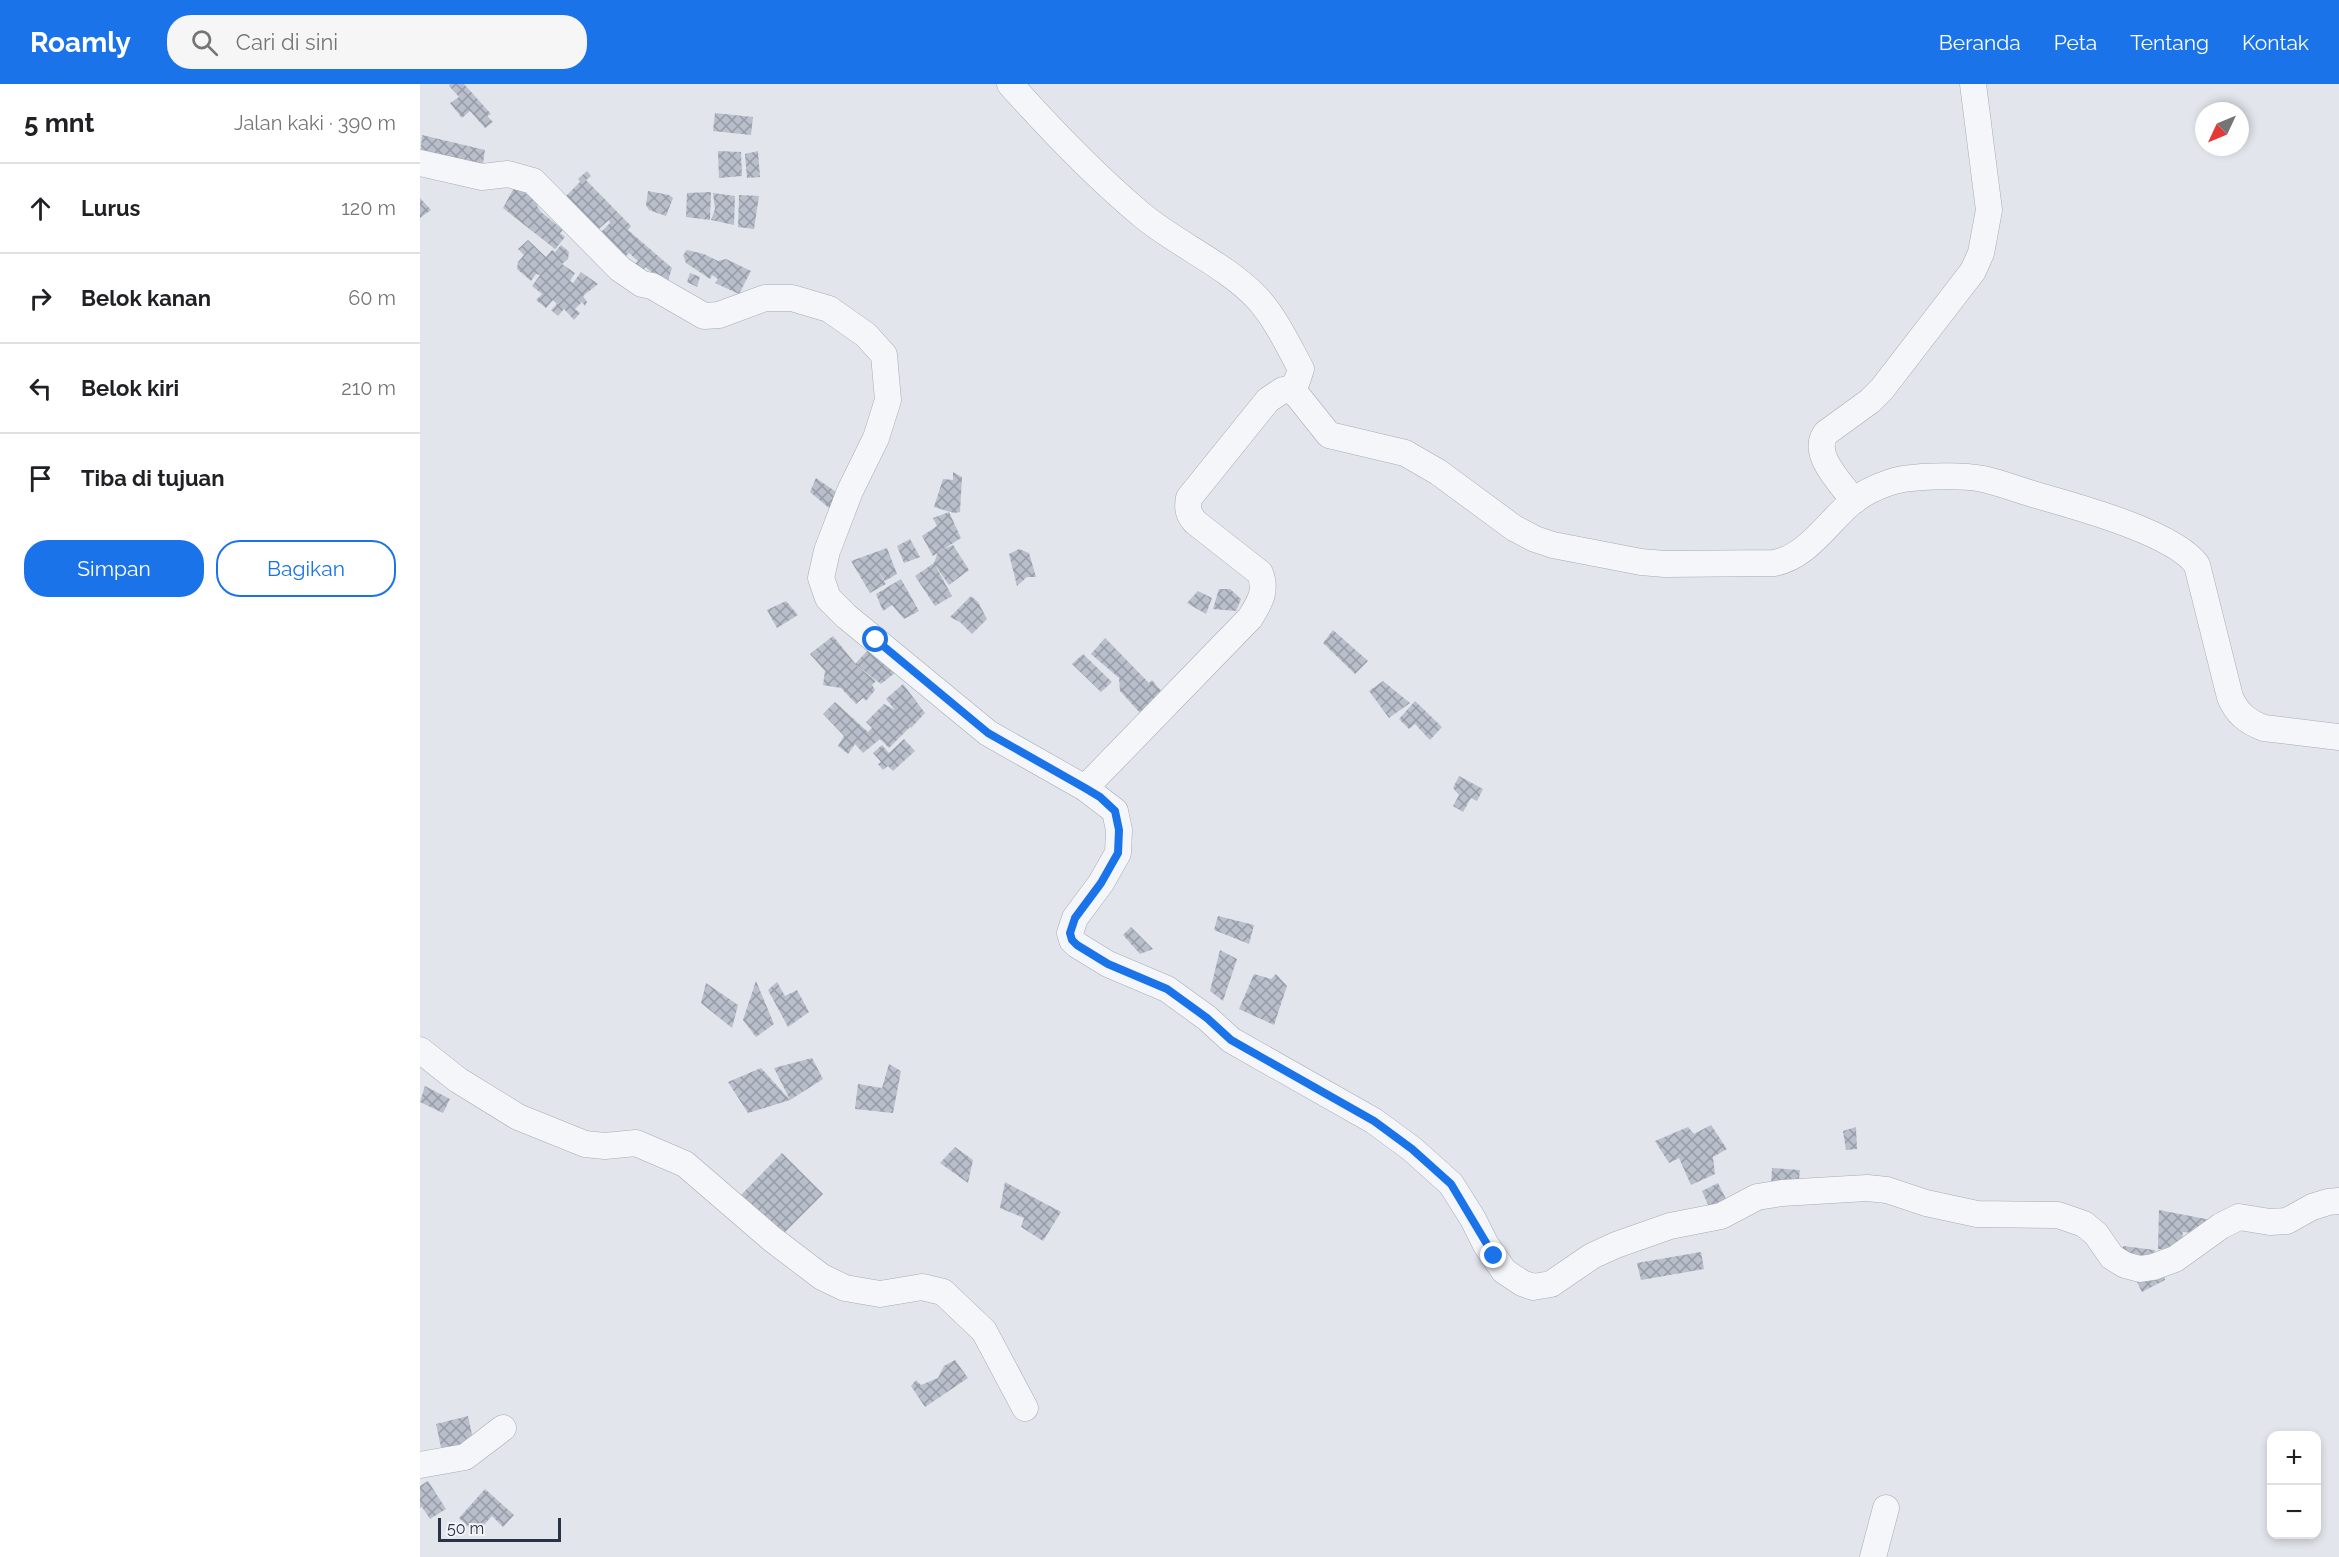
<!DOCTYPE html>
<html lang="id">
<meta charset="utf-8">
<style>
body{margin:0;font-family:Raleway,sans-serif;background:#f6f6f6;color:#202124}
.controls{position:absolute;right:18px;bottom:18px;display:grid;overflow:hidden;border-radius:12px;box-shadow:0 3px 9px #0003}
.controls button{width:54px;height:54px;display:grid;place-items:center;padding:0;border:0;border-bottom:2px solid #e0e0e0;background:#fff;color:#202124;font:30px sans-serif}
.compass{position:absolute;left:1775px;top:18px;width:54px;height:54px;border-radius:50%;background:#fff;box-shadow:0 3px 9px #0003;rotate:226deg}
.scale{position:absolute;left:18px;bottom:15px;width:123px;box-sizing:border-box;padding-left:6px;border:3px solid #283345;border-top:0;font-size:16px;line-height:21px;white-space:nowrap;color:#283345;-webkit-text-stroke:4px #f2f4f8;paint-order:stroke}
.stop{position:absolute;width:18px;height:18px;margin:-14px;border:4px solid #1a73e8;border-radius:50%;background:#fff}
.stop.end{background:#1a73e8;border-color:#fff;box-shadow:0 2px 6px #0008}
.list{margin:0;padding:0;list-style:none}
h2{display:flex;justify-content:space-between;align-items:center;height:78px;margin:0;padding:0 24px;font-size:26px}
h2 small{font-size:20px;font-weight:400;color:#757577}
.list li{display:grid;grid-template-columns:39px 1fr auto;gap:18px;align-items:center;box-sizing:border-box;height:90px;padding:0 24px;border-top:2px solid #e0e0e0}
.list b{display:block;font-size:22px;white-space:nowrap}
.list em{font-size:20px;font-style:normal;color:#757577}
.actions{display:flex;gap:12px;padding:18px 24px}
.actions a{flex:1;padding:14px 0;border:2px solid #1a73e8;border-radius:24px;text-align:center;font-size:21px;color:#1a73e8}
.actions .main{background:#1a73e8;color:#fff}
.icon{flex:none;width:33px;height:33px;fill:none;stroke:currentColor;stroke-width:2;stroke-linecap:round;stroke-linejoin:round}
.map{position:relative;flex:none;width:1919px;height:1473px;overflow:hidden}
header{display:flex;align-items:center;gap:36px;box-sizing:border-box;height:84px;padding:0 30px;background:#1a73e8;color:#fff}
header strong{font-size:28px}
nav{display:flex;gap:33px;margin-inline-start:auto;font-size:21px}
.search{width:420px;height:54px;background:#f6f6f6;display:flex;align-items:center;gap:15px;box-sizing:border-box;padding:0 21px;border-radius:24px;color:#757577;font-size:22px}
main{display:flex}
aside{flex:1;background:#fff}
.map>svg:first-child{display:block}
.building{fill:url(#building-cross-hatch)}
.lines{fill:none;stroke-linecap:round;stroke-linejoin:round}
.minor-casing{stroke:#a6acb6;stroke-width:27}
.minor{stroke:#f5f6f9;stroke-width:26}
.route{stroke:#1a73e8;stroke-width:8}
</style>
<header>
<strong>Roamly</strong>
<div class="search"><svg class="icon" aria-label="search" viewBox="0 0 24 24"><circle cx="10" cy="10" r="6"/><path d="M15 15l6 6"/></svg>Cari di sini</div>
<nav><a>Beranda</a><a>Peta</a><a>Tentang</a><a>Kontak</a></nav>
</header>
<main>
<aside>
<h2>5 mnt<small>Jalan kaki · 390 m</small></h2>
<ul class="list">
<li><svg class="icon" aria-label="ahead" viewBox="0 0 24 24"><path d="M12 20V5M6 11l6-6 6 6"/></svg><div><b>Lurus</b></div><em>120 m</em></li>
<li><svg class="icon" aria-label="right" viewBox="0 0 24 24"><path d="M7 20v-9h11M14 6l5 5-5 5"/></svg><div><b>Belok kanan</b></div><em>60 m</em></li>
<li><svg class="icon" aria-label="left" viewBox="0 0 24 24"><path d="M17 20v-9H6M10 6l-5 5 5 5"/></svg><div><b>Belok kiri</b></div><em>210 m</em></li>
<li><svg class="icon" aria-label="arrive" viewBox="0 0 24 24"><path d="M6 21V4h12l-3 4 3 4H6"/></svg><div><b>Tiba di tujuan</b></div></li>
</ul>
<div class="actions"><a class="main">Simpan</a><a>Bagikan</a></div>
</aside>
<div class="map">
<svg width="1919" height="1473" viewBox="0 0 1919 1473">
<defs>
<pattern id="building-cross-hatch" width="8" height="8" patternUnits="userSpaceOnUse" patternTransform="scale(1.5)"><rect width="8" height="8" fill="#b8beca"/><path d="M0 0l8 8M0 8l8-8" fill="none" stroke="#969ba6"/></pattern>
</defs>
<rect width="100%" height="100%" fill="#e2e5eb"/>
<!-- building -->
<g class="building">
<polygon points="30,0 44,0 71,30 67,32 73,38 65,44 50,27 42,34 30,19 39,13 29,2"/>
<polygon points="295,29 333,33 331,51 293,47"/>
<polygon points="2,51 65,66 62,87 0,75"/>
<polygon points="298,67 321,68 322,92 299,94"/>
<polygon points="338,67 340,93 327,94 325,70"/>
<polygon points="167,87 171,92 166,96 211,142 208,146 252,184 247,200 225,183 220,195 210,185 218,177 209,169 201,177 176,153 190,139 189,136 173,150 140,118 160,98 158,95"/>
<polygon points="95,102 119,118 117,122 121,128 143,146 140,149 145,153 135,165 83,124"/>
<polygon points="228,107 249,111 253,114 246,132 229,126 226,121"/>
<polygon points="291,108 290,136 266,133 267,109"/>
<polygon points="293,109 315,112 314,141 291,136 295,125"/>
<polygon points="319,111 339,112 334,145 318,143"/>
<polygon points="0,114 11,126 0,134"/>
<polygon points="108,156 126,173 132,166 135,168 141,161 149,168 148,175 142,180 155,189 150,197 153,199 161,188 178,200 163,212 167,218 165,222 162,218 155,225 160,229 154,236 144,225 138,232 131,226 137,220 133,216 126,224 116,216 122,210 112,202 120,191 116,190 111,197 97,185 98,178 104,171 98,165"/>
<polygon points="267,166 284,170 298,177 306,175 331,187 319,210 295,199 298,195 292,191 290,195 266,179 263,171"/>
<polygon points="270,189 280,193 277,203 267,198"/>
<polygon points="533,388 542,393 540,428 534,429 514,423 523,395 533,396"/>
<polygon points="396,394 419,410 410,425 390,408"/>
<polygon points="529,428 541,454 513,472 502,452 517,442 513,434"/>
<polygon points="490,455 500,473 484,479 477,462"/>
<polygon points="533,461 549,486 529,501 515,481 532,512 515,522 495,492 514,479 518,468"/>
<polygon points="467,464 477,490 465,497 454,481 466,500 450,509 431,477"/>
<polygon points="599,465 609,469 616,493 607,493 597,502 589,470"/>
<polygon points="481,495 499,527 484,535 472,521 463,527 456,510"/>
<polygon points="799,505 810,505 821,515 816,527 793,525"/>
<polygon points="778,507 792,514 786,530 767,519"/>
<polygon points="551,512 558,518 567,535 552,550 540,538 530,533"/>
<polygon points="366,517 378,531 357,544 347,526"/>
<polygon points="913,546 948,577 935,590 903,559"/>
<polygon points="413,552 438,583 456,597 452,601 455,606 446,617 443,614 436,620 421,604 403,601 405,587 390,570"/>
<polygon points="685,554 729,599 732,596 743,609 721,630 700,607 699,594 671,570"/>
<polygon points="448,566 476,588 461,600 435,580"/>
<polygon points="663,570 692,598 681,608 652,580"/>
<polygon points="963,597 990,619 969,634 949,607"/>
<polygon points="483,600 505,629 490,645 491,642 469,664 460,655 443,669 435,660 428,670 418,662 424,652 403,630 415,618 448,648 452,644 446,638 464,620 475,626 466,615"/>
<polygon points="995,617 1022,643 1010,656 995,640 989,645 979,635"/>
<polygon points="484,655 495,667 473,687 468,682 463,686 458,680 461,678 453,669 462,661 469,669"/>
<polygon points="1039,692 1063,705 1057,717 1051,714 1043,728 1033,722 1039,711 1033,704"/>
<polygon points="798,832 834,841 829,860 794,846"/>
<polygon points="711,843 733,865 720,870 703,851"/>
<polygon points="800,866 817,875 803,917 790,907"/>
<polygon points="834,890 851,895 856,890 867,902 854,941 819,925"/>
<polygon points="336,897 354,940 336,953 323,936"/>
<polygon points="357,898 365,912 377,906 389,928 368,943 348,906"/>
<polygon points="286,899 318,921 312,944 281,919"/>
<polygon points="392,974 403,995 370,1016 328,1029 308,998 341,984 370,1016 354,984"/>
<polygon points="469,980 481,987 473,1029 435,1025 438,1000 462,1004"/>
<polygon points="5,1002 30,1015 23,1029 0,1018"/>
<polygon points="1291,1041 1307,1065 1293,1073 1295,1090 1271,1101 1259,1074 1249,1079 1235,1057 1268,1043 1274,1050"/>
<polygon points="1436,1043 1437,1065 1426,1066 1423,1047"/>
<polygon points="535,1063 553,1076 548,1099 520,1079"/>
<polygon points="362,1069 403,1110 361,1152 320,1112"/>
<polygon points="1352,1084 1380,1086 1378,1103 1351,1101"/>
<polygon points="585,1098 641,1128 623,1157 601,1143 604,1134 580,1124"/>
<polygon points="1298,1099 1307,1117 1290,1125 1282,1107"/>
<polygon points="1739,1126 1791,1136 1787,1150 1763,1148 1760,1167 1738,1165"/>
<polygon points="1703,1162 1735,1166 1733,1179 1702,1176"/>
<polygon points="1281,1168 1284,1185 1221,1196 1217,1179"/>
<polygon points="1743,1184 1745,1196 1722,1208 1717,1198 1720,1185"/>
<polygon points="535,1276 548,1294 505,1323 491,1302 496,1296 501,1301 518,1294 524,1282"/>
<polygon points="48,1332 54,1360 22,1368 16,1340"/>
<polygon points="8,1397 26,1425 10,1435 2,1423 0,1424 0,1402"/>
<polygon points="65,1405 94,1431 83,1443 72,1432 56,1450 39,1434"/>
</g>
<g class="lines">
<!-- minor casing -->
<g class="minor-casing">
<g id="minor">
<path d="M 590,0 C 631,46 675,92 723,132 C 757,160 809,183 838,215 C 856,235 868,261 881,285 L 877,297 L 870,306"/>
<polyline points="0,79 62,93 88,90 113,97 200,185 222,200 232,202 284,232 299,231 345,214 372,214 409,225 446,251 464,271 468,316 456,354 430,407 407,467 401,494 408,514 426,532 568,649 665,704 695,727 699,746 698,769 681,799 655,834 650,849 652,856 657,861 688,880 747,905 787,934 811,956 954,1037 992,1065 1031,1100 1053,1135 1066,1161 1084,1187 1102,1199 1113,1203 1131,1200 1172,1172 1196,1161 1250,1142 1301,1132 1337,1113 1362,1109 1447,1104 1467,1106 1506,1119 1557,1130 1638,1131 1664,1140 1676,1150 1692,1173 1705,1181 1720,1185 1733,1183 1755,1175 1801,1142 1819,1133 1850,1138 1867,1137 1892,1123 1908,1118 1919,1117"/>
<path d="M 1434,417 C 1422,400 1390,370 1406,349 L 1450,317 L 1462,305 L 1553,187 L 1561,169 L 1569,126 L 1553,0"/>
<path d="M 665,704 L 830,534 C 840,518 847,507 840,489 L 775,438 C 768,430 767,424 769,414 L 848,316 L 863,306 L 870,306 L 877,311 L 909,351 L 985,369 L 1018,388 L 1094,444 L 1115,455 L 1133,461 L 1221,478 L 1245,480 L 1354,479 C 1387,473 1407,439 1432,418 C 1441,411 1456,403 1468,399 C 1488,391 1542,391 1563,395 C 1581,399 1599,406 1616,411 C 1655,422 1755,449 1777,481 L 1810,613 C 1817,630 1828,638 1844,644 L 1919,653"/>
<polyline points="0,966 38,996 98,1033 165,1060 185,1062 216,1059 265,1080 352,1155 402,1193 425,1204 460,1210 502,1203 523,1208 564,1247 605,1324"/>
<polyline points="0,1381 45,1373 83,1344"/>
<polyline points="1453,1473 1466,1424"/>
</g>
</g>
<!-- minor -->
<use href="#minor" class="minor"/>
</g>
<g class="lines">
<!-- route -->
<polyline class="route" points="456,556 568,649 665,704 680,713 695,727 699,746 698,769 681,799 655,834 650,849 652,856 657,861 688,880 747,905 787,934 811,956 954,1037 992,1065 1031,1100 1074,1172"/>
</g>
</svg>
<div class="controls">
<button>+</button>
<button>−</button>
</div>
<svg class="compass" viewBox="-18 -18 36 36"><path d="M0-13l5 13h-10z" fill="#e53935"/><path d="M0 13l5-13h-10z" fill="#757577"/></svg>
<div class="scale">50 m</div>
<div class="stop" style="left:456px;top:556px"></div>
<div class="stop end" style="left:1074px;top:1172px"></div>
</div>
</main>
